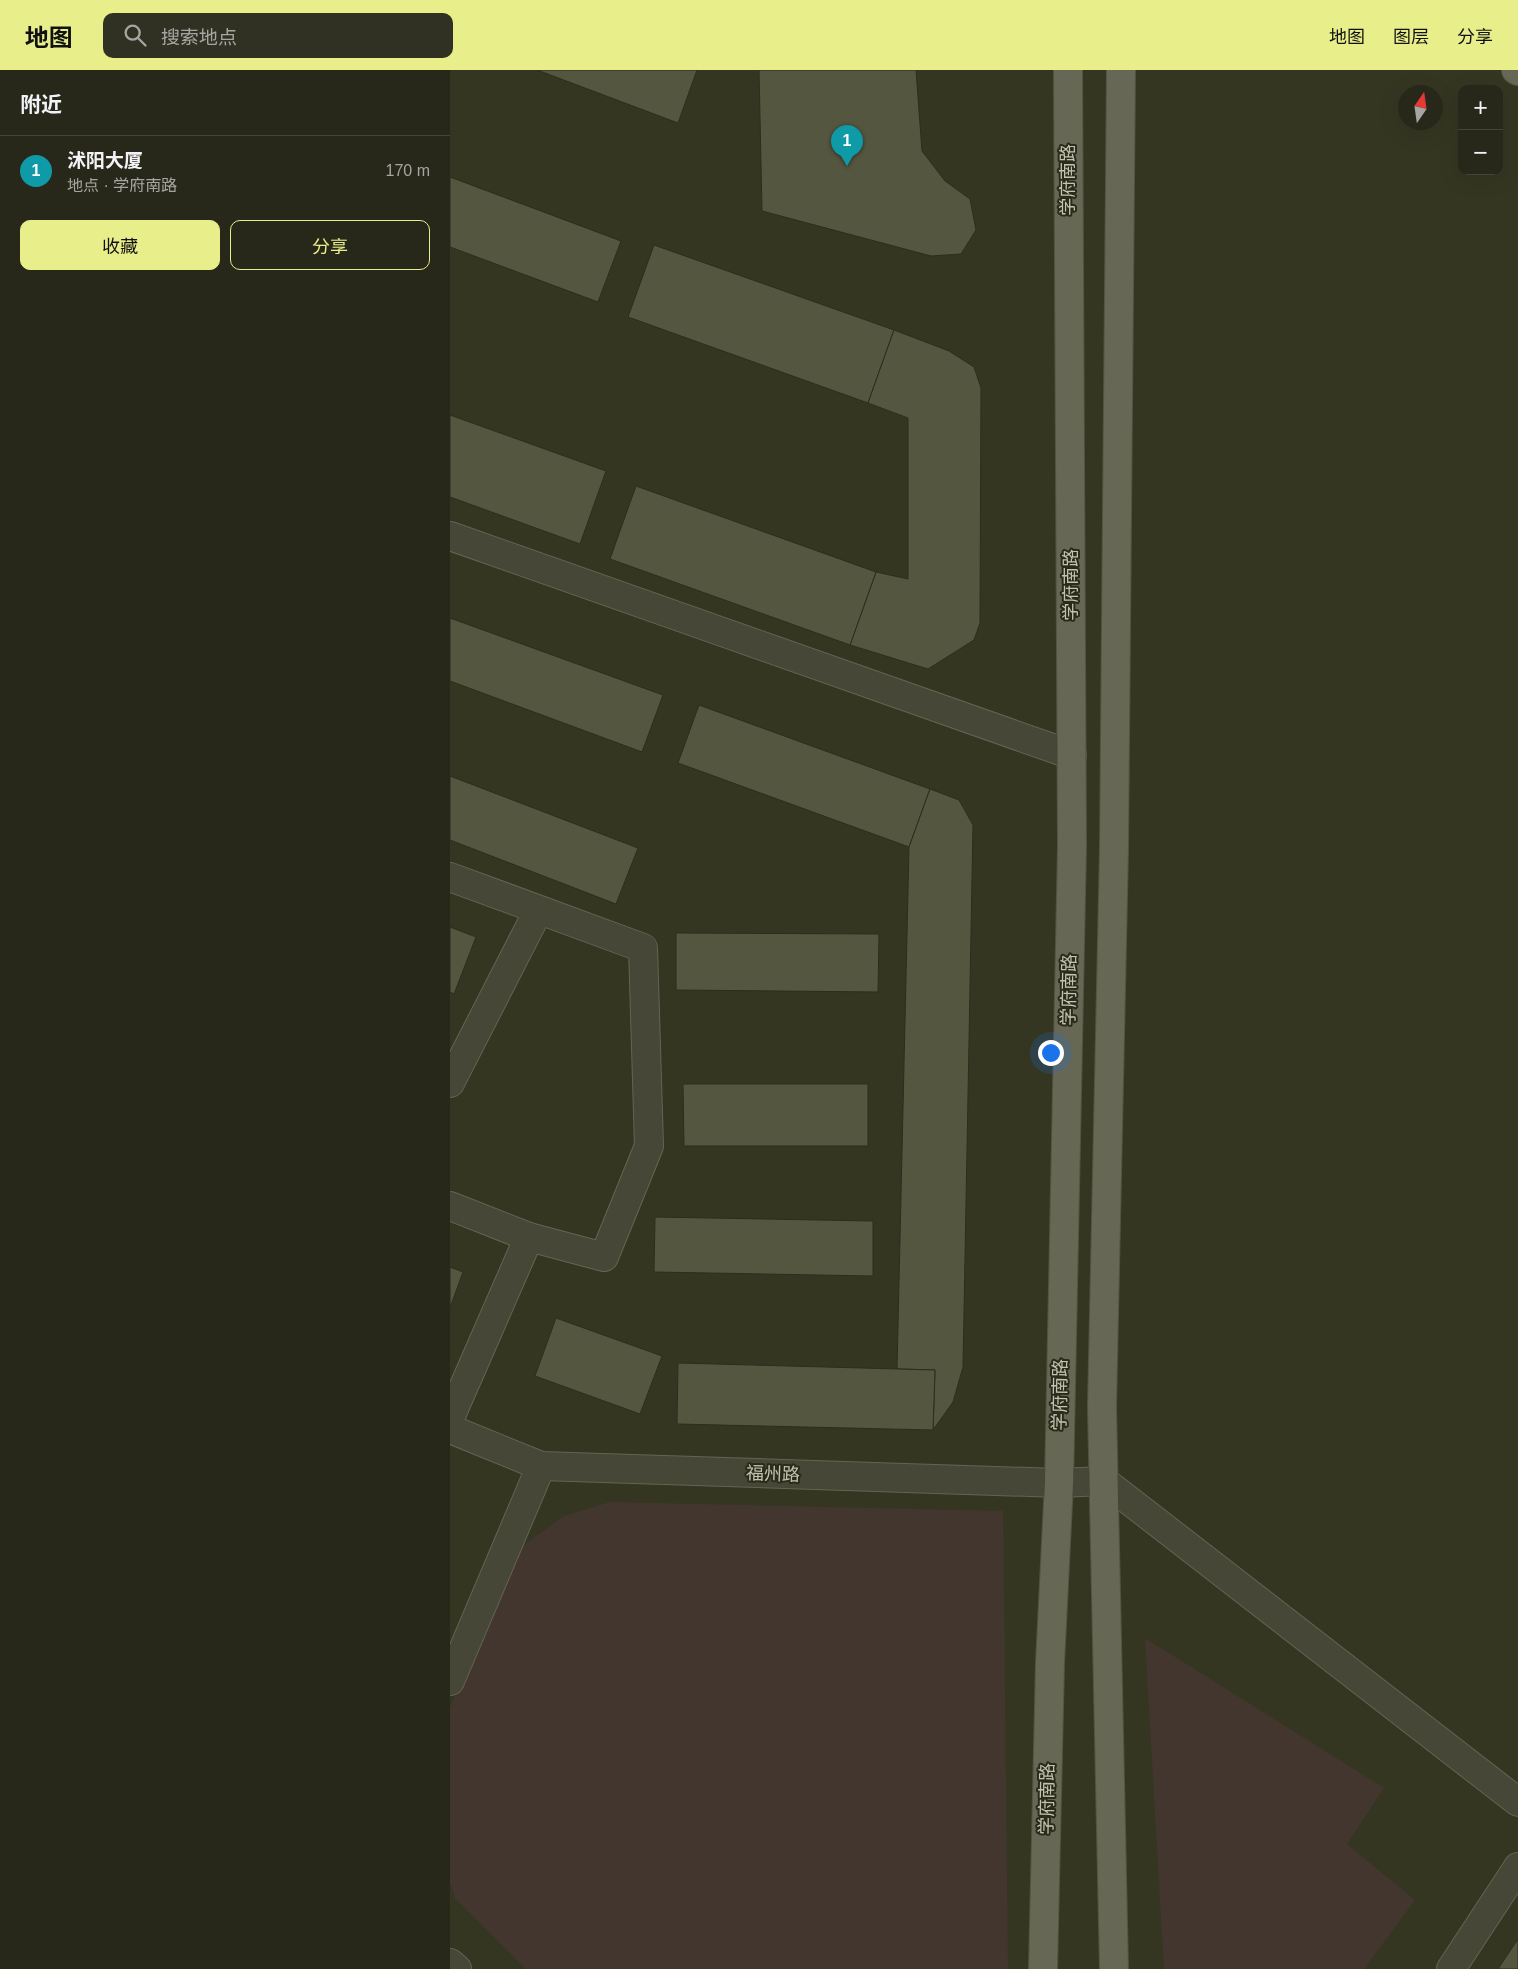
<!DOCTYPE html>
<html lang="zh">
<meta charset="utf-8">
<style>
body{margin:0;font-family:Helvetica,"Noto Sans SC",sans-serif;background:#303023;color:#f1f3f6}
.controls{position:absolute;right:15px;top:15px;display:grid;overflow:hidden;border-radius:10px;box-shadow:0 5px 20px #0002}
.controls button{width:45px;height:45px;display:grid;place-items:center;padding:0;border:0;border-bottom:1px solid #444439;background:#28281a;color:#f1f3f6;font:25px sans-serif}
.compass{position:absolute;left:948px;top:15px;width:45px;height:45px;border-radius:50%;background:#28281a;box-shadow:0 5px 20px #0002;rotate:13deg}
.you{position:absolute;left:600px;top:982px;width:18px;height:18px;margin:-12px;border:4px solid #fff;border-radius:50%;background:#1a73e8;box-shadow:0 0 0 8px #1a73e833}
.badge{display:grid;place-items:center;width:32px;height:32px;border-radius:50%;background:#e7ee8a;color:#fff;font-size:16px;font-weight:700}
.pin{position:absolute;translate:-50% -41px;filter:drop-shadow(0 1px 2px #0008)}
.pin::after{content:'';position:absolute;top:26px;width:18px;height:15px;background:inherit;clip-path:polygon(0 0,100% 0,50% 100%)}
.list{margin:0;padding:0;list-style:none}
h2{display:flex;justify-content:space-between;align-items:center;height:65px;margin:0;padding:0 20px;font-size:21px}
h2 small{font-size:16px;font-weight:400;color:#a5a6a2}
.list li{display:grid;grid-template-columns:32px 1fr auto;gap:15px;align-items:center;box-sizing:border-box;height:70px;padding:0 20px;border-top:1px solid #444439}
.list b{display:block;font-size:19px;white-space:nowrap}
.list p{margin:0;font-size:16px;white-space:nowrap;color:#a5a6a2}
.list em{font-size:16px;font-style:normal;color:#a5a6a2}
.actions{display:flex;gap:10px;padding:15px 20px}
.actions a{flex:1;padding:11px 0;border:1px solid #e7ee8a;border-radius:10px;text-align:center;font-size:18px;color:#e7ee8a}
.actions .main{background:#e7ee8a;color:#111}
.icon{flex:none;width:28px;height:28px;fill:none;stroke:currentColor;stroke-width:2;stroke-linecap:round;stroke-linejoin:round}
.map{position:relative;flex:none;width:1068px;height:1899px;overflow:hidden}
header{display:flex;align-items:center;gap:30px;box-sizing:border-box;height:70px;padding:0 25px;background:#e7ee8a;color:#111}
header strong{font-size:24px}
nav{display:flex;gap:28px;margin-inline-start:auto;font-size:18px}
.search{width:350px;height:45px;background:#303023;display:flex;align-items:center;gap:12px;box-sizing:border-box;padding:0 18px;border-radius:10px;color:#a5a6a2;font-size:19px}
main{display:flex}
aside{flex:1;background:#28281a}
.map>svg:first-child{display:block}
.green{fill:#42362e}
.building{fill:#55563f;stroke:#2d2d1d}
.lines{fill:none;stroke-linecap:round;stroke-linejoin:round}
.minor-casing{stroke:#646453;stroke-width:30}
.major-casing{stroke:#525342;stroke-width:30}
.minor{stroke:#464736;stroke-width:28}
.major{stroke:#666754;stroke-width:28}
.labels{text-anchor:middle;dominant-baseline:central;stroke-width:4;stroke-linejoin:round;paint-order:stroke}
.street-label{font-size:18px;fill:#c2c3b0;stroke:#2b2b1b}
</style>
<header>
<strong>地图</strong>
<div class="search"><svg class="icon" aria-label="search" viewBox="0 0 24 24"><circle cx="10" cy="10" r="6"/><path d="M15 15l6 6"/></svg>搜索地点</div>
<nav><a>地图</a><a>图层</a><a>分享</a></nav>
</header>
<main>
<aside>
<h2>附近<small></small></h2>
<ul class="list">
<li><span class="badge" style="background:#0f9aa8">1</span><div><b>沭阳大厦</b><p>地点 · 学府南路</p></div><em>170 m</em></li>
</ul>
<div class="actions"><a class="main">收藏</a><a>分享</a></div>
</aside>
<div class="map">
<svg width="1068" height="1899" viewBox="0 0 1068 1899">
<rect width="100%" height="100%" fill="#353622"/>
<!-- green -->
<g class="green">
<polygon points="160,1432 553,1441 558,1899 76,1899 5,1828 0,1812 0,1638 60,1485 114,1446"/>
<polygon points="695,1568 934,1718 897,1774 965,1830 914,1899 714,1899"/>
</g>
<!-- building -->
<g class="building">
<polygon points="87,0 247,0 228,53"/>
<polygon points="309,0 466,0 472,81 495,111 520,129 526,160 511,184 481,186 312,141"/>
<polygon points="0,107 171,171 148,232 0,177"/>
<polygon points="204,175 444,260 418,333 178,247"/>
<polygon points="444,260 499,281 524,297 531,318 530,553 524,570 478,599 400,575 426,502 458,509 458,348 418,333"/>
<polygon points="0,345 156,401 130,474 0,427"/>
<polygon points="186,416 426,502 400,575 160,489"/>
<polygon points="0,548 213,625 192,682 0,611"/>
<polygon points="249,635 480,719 459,777 228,693"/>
<polygon points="0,706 188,778 166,834 0,770"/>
<polygon points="480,719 509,730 523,755 513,1297 503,1332 483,1360 485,1300 447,1299 459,777"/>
<polygon points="0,857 26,867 4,924 0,922"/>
<polygon points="226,863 429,864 428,922 226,920"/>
<polygon points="233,1014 418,1014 418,1076 234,1076"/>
<polygon points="205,1147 423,1151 423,1206 204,1202"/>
<polygon points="0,1197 13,1202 0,1238"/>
<polygon points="106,1248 212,1286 190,1344 85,1306"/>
<polygon points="228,1293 485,1300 483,1360 227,1354"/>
<polygon points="1068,1869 1068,1899 1048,1899"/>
</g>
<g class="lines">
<!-- minor casing -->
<g class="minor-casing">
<g id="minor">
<polyline points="0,466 622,685"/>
<polyline points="0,807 193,878 199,1076 154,1187 79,1167 0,1348"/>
<polyline points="0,1013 88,841"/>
<polyline points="0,1136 79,1167"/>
<polyline points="0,1359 91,1396 609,1413 654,1411 1068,1732"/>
<polyline points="0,1611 91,1396"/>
<polyline points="0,1893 7,1899"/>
<polyline points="1001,1899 1068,1797"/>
</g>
</g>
<!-- major casing -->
<g class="major-casing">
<g id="major">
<polyline points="1066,0 1068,1"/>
<polyline points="593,1899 600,1593 609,1413 622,776 618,0"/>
<polyline points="664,1899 652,1337 664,779 671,0"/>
</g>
</g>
<!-- minor -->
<use href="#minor" class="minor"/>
<!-- major -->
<use href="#major" class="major"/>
</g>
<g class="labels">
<!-- street labels -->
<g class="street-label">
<text transform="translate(618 110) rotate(-90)">学府南路</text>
<text transform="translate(621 515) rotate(-90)">学府南路</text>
<text transform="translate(619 920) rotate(-89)">学府南路</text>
<text transform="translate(610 1325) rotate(-89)">学府南路</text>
<text transform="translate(323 1404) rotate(2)">福州路</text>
<text transform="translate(597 1729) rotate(-89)">学府南路</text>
</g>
</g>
</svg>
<div class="controls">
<button>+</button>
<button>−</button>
</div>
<svg class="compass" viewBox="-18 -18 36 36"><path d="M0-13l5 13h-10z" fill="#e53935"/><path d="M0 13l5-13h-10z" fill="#a5a6a2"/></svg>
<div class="you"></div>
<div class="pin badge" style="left:397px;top:96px;background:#0f9aa8">1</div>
</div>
</main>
